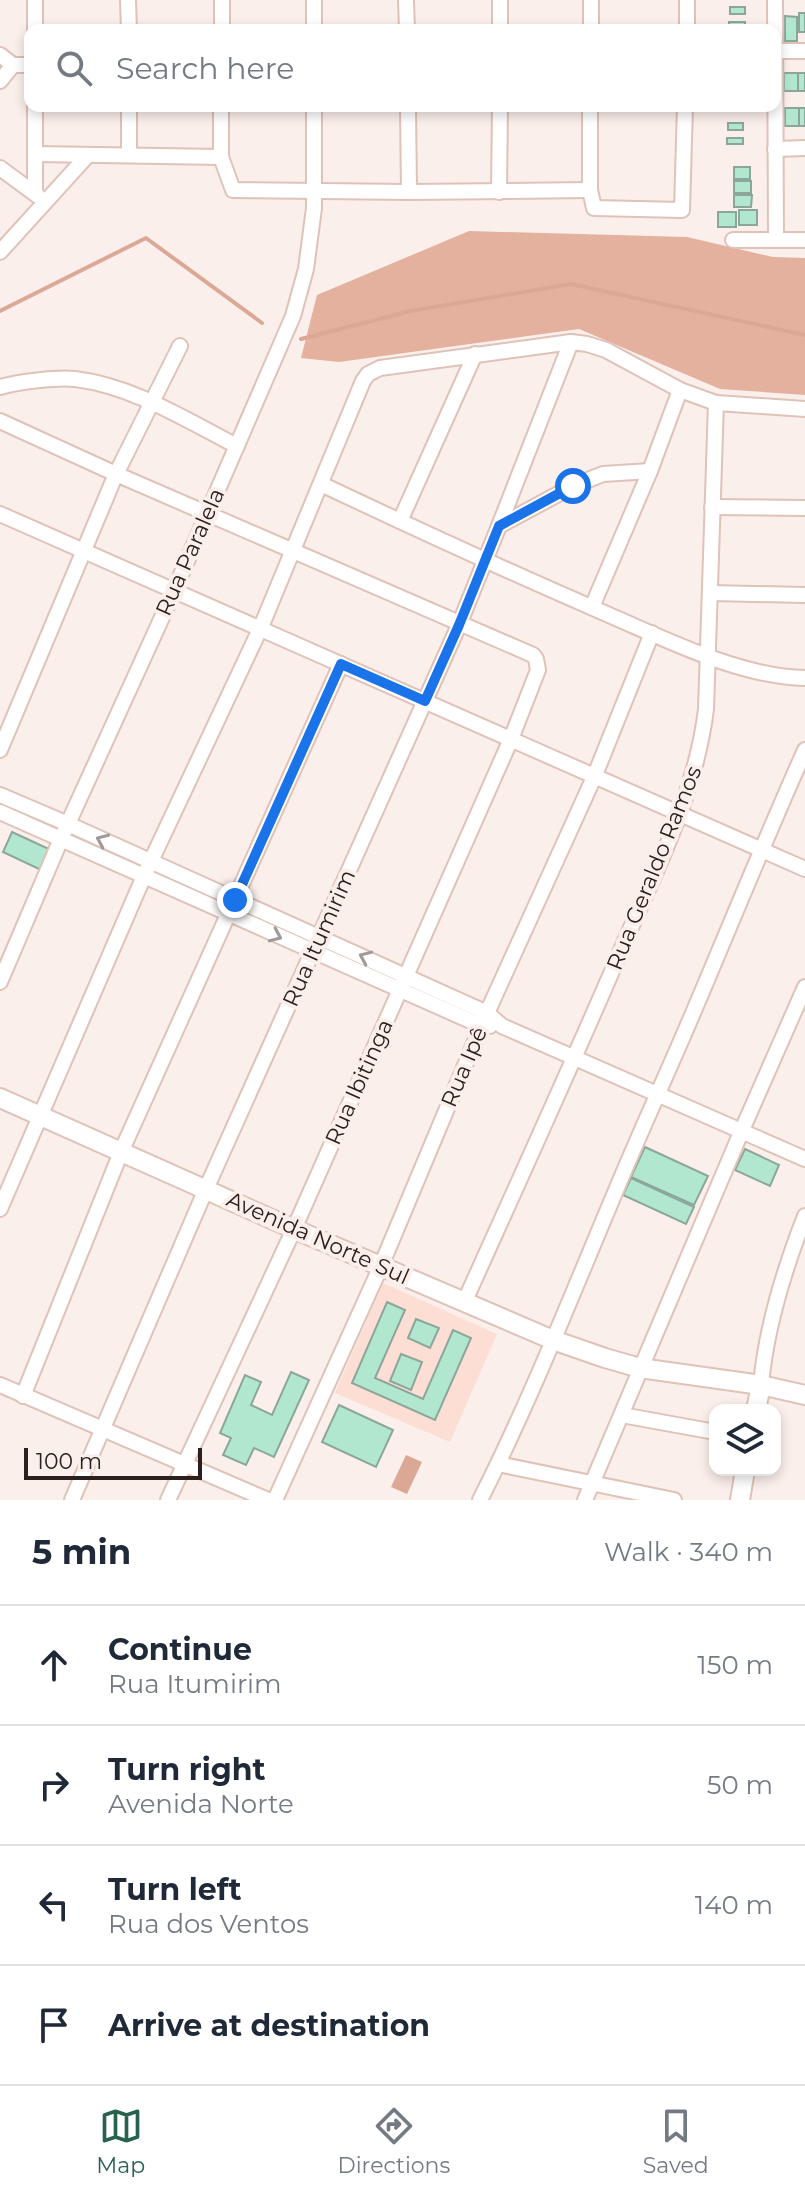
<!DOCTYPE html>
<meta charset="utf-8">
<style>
body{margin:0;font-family:Montserrat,sans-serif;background:#f6f6f7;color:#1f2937}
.controls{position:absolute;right:24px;bottom:24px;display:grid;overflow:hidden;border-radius:16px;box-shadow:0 4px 12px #0003}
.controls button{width:72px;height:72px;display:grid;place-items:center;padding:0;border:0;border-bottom:2px solid #e0e1e3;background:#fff;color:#1f2937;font:40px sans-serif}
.scale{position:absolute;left:24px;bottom:20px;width:178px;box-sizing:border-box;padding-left:8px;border:4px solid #2b201d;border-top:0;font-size:22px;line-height:28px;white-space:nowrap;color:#2b201d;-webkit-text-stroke:6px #fbefeb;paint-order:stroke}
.stop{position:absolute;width:24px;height:24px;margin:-18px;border:6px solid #1a73e8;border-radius:50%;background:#fff}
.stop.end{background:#1a73e8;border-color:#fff;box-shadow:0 2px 8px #0008}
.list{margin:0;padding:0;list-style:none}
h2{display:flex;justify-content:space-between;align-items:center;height:104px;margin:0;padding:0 32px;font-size:34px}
h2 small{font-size:26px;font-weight:400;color:#747a83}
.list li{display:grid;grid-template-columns:52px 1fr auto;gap:24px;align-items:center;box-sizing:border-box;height:120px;padding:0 32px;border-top:2px solid #e0e1e3}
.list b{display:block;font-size:30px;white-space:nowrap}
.list p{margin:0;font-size:26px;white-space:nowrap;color:#747a83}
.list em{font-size:26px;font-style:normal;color:#747a83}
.icon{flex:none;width:44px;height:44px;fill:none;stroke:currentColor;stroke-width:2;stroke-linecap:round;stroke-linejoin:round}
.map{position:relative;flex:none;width:805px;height:1500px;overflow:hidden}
.search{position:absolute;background:#fff;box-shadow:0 4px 12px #0003;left:24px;right:24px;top:24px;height:88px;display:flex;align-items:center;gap:20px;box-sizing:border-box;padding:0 28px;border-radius:16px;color:#747a83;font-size:30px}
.sheet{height:584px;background:#fff}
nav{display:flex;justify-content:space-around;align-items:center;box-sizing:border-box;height:112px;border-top:2px solid #e0e1e3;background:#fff;font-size:22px;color:#747a83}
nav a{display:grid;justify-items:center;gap:4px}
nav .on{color:#28624c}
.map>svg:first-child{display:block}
.built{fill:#fcded4}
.forest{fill:#e4b19e}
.water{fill:#dca896}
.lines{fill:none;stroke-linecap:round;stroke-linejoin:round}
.stream{stroke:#dca896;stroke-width:4}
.building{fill:#b0e7ce;stroke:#8ca79a;stroke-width:2}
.minor-casing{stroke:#dfc2b8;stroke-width:18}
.tertiary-casing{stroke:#dfc2b8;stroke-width:22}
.minor{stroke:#fff;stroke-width:14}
.tertiary{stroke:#fff;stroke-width:18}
.oneway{stroke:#a09b99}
.route{stroke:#1a73e8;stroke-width:10}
.labels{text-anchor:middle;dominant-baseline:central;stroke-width:8;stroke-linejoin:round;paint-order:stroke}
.street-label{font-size:22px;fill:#2b201d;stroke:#fbefeb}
</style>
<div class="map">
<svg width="805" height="1500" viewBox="0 0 805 1500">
<rect width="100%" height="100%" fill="#fbefeb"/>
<!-- built -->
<polygon class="built" points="383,1283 497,1334 450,1442 335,1393"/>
<!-- forest -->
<polygon class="forest" points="469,231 687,237 773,257 805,258 805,395 720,389 579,329 339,362 301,358 317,295"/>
<!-- water -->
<polygon class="water" points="406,1455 422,1462 407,1494 391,1487"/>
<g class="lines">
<!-- stream -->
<g class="stream">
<polyline points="0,311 146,238 262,323"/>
<polyline points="301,339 411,311 571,284 805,335"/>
</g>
</g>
<!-- building -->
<g class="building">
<rect x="730" y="7" width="15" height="7"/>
<rect x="799" y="13" width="6" height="19"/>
<polygon points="785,16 797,17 797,41 785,41"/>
<rect x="729" y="22" width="16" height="6"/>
<rect x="784" y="73" width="14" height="18"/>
<rect x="798" y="73" width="7" height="18"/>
<rect x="785" y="108" width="14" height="18"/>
<rect x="799" y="108" width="6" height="18"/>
<rect x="728" y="123" width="15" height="7"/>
<rect x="727" y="138" width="16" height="6"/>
<rect x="734" y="167" width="16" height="12"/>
<rect x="734" y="181" width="17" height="12"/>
<polygon points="734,195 752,195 751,207 734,207"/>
<rect x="739" y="210" width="18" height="15"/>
<rect x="718" y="212" width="18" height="15"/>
<polygon points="12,832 51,850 41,870 3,852"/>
<polygon points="645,1147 708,1176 694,1205 631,1177"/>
<polygon points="745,1149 779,1165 770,1186 735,1170"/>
<polygon points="631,1178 694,1207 686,1224 623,1195"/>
<polygon points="387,1302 405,1310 375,1378 423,1399 453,1330 471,1338 435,1420 352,1383"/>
<polygon points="416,1319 439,1328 430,1348 408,1338"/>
<polygon points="401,1354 422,1362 411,1390 390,1381"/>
<polygon points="291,1372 309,1380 274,1457 254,1448 246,1465 223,1455 231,1438 220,1433 245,1375 261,1382 251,1405 272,1415"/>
<polygon points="339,1405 393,1430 376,1467 322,1442"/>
</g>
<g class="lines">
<!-- minor casing -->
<g class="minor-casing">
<g id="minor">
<polyline points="35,0 35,30"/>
<polyline points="128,0 129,30"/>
<polyline points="406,0 407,30"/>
<polyline points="500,0 500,30"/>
<polyline points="687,0 687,30"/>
<polyline points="775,0 776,240"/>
<polyline points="222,30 222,0"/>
<polyline points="314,30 314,0"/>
<polyline points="591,30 591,0"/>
<polyline points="775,51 805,51"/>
<polyline points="0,55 13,65"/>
<polyline points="0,81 13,65 30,65"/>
<polyline points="129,106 129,155"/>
<polyline points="408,106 409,192"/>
<polyline points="590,106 590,190 594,208 682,210 685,106"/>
<polyline points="775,149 805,148"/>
<polyline points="35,154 221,157 233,190 409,192 590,190"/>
<polyline points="221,157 221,106"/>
<polyline points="0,168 38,196"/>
<polyline points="499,192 500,106"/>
<polyline points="35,193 35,106"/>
<polyline points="733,240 805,240"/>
<polyline points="0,252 88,155"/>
<path d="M 0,387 C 18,382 57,377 75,379 C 133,386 186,420 237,446"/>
<polyline points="0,421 116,474 533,655 536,659 538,670 511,739 294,1229 168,1500"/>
<path d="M 321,484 C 416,529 512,573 609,615 C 667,640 741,677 805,678"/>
<polyline points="712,507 805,508"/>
<polyline points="0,514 805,869"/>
<polyline points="400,521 475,354"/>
<polyline points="499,526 571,342"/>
<polyline points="711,593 805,595"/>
<polyline points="592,607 650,471 680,390"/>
<polyline points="0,750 116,474 180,346"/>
<polyline points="0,795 68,824 487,1013 502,1026 805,1159"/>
<polyline points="0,812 482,1026 490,1026"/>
<polyline points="0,982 61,839 174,591 293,316 306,269 314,208 314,106"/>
<polyline points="0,1209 144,876 261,627 363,381 368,374 380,368 542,346 571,342 587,344 606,350 680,390 716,403 805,409"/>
<path d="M 464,1303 C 517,1185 571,1067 622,948 C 656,870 696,793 706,709 L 716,403"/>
<polyline points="0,1385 268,1500"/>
<path d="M 761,1385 C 766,1327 784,1270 805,1216"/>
<polyline points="23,1396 121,1152 341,664"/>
<polyline points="622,1415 715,1432"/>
<polyline points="498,1464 674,1500"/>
<polyline points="72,1500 206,1189 459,625 499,526 573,486 603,474 650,471"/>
<polyline points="275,1500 381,1266 487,1013 595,775 652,633"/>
<path d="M 480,1500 C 530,1401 571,1297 614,1195 C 640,1132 669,1070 696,1006 C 732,921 767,835 805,750"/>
<polyline points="585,1500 742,1130 805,987"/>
</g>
</g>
<!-- tertiary casing -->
<g class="tertiary-casing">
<g id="tertiary">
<polyline points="0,1098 294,1229 553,1340 605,1358 640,1368 761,1385 805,1395"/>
<polyline points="756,1410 761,1385"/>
<polyline points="740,1500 745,1470"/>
</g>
</g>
<!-- minor -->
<use href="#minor" class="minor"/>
<!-- tertiary -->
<use href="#tertiary" class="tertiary"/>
</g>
<!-- one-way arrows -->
<defs><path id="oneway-chevron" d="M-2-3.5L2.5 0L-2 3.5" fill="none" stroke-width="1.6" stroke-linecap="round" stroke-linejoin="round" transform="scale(2)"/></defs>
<g class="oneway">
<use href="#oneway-chevron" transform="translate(102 840) rotate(-156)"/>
<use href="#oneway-chevron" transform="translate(276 936) rotate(24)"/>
<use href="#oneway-chevron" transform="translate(365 957) rotate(-156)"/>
</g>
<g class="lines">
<!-- route -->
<polyline class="route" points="235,900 341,664 425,701 459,625 499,526 573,486"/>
</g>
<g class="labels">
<!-- street labels -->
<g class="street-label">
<text transform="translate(190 552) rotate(-66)">Rua Paralela</text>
<text transform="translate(654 868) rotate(-68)">Rua Geraldo Ramos</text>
<text transform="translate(319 938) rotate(-66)">Rua Itumirim</text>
<text transform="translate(464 1067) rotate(-67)">Rua Ipê</text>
<text transform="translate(359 1082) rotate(-66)">Rua Ibitinga</text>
<text transform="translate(318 1238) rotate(24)">Avenida Norte Sul</text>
</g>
</g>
</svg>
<div class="controls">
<button><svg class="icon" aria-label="layers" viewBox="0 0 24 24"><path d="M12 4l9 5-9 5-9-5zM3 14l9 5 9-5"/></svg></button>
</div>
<div class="scale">100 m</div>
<div class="stop" style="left:573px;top:486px"></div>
<div class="stop end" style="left:235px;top:900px"></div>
<div class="search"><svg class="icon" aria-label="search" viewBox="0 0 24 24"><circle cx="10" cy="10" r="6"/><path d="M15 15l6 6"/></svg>Search here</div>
</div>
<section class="sheet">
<h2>5 min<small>Walk · 340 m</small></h2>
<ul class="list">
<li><svg class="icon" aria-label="ahead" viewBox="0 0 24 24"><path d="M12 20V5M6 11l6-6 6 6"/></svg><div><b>Continue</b><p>Rua Itumirim</p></div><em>150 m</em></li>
<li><svg class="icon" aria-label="right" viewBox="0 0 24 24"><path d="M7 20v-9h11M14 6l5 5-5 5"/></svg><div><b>Turn right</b><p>Avenida Norte</p></div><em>50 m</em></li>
<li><svg class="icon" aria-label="left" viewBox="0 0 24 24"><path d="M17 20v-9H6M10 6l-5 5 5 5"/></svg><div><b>Turn left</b><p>Rua dos Ventos</p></div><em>140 m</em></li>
<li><svg class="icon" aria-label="arrive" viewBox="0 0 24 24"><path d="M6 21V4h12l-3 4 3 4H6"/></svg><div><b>Arrive at destination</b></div></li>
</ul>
</section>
<nav>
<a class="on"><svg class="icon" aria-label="map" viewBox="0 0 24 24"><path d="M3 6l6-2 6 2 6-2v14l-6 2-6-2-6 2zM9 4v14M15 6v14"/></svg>Map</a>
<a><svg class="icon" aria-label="directions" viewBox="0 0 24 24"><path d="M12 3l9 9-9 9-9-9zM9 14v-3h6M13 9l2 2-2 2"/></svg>Directions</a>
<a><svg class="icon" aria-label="saved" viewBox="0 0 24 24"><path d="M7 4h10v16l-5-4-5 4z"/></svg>Saved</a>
</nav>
